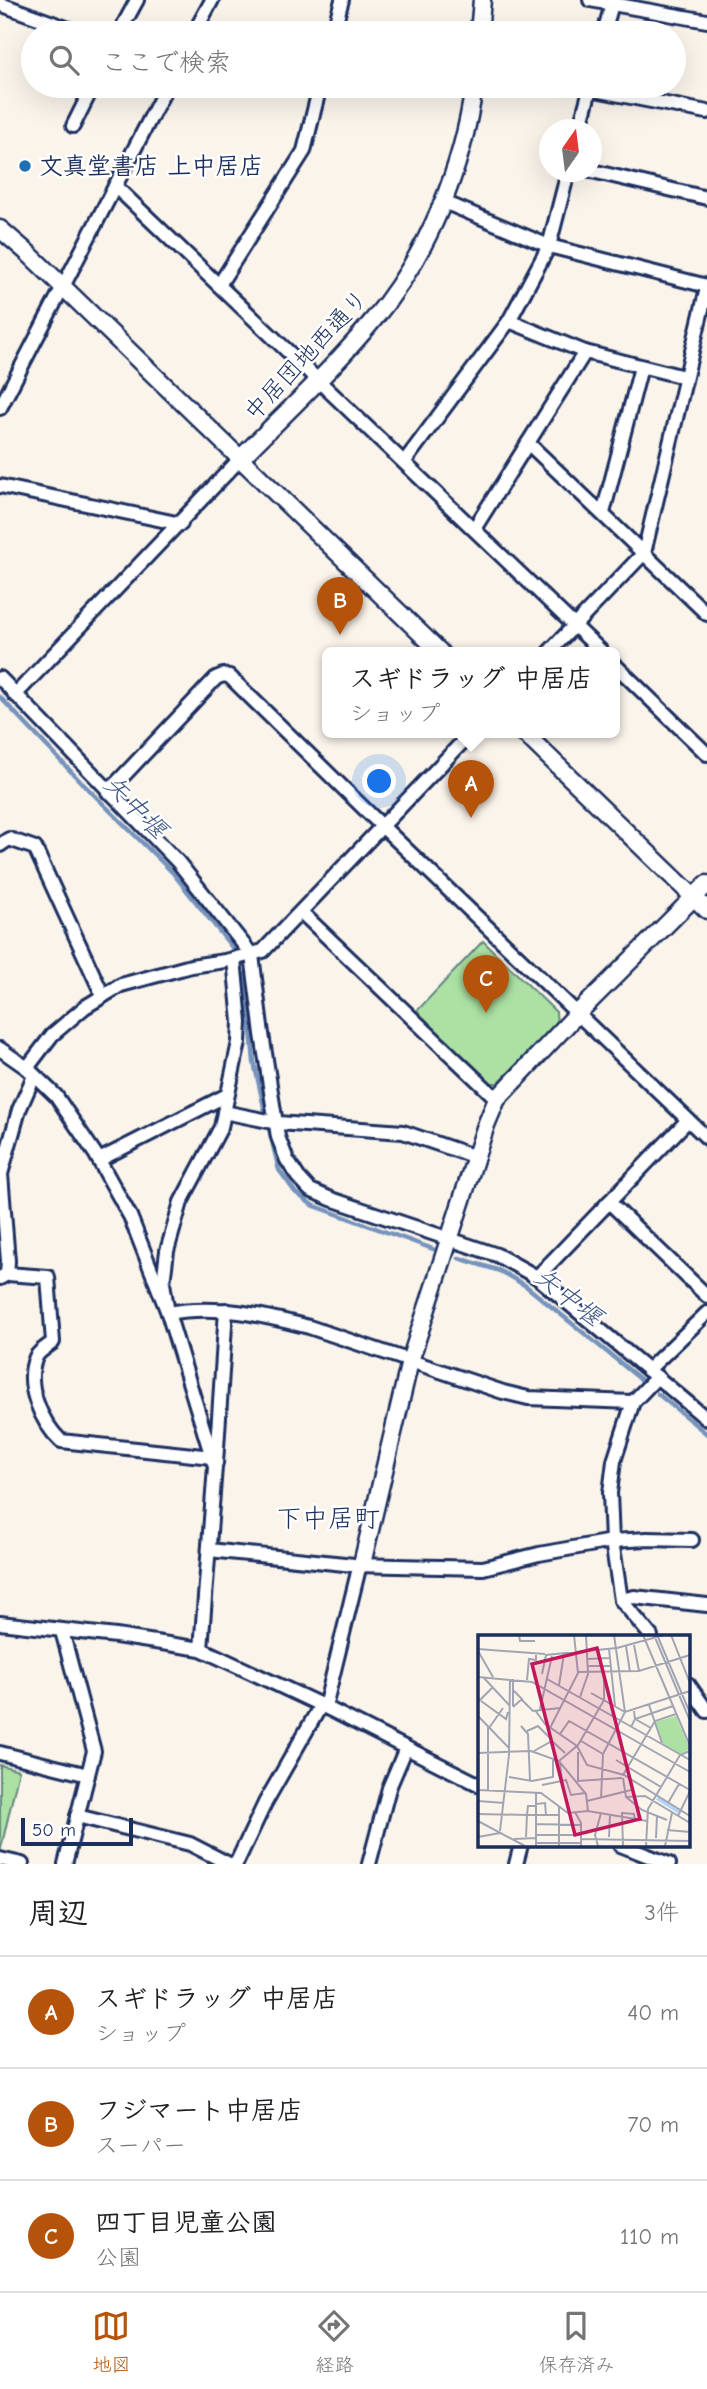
<!DOCTYPE html>
<html lang="ja">
<meta charset="utf-8">
<style>
body{margin:0;font-family:"Comic Neue","Klee One",sans-serif;background:#f2f2f2;color:#202124}
.compass{position:absolute;left:539px;top:119px;width:63px;height:63px;border-radius:50%;background:#fff;box-shadow:0 7px 28px #0002;rotate:14deg}
.scale{position:absolute;left:21px;bottom:18px;width:112px;box-sizing:border-box;padding-left:7px;border:4px solid #1b2f5e;border-top:0;font-size:19px;line-height:24px;white-space:nowrap;color:#1b2f5e;-webkit-text-stroke:5px #fff;paint-order:stroke}
.you{position:absolute;left:380px;top:782px;width:24px;height:24px;margin:-18px;border:5px solid #fff;border-radius:50%;background:#1a73e8;box-shadow:0 0 0 10px #1a73e833}
.badge{display:grid;place-items:center;width:46px;height:46px;border-radius:50%;background:#b45309;color:#fff;font-size:23px;font-weight:700}
.pin{position:absolute;translate:-50% -58px;filter:drop-shadow(0 2px 4px #0008)}
.pin::after{content:'';position:absolute;top:37px;width:24px;height:21px;background:inherit;clip-path:polygon(0 0,100% 0,50% 100%)}
.popup{position:absolute;left:322px;top:647px;width:298px;height:91px;box-sizing:border-box;display:grid;place-content:center;border-radius:10px;background:#fff;filter:drop-shadow(0 2px 5px #0005);font-size:23px;white-space:nowrap;color:#757577}
.popup b{font-size:26px;color:#202124}
.popup::after{content:'';position:absolute;left:50%;top:100%;margin-left:-14px;border:14px solid transparent;border-top-color:#fff}
.list{margin:0;padding:0;list-style:none}
h2{display:flex;justify-content:space-between;align-items:center;height:91px;margin:0;padding:0 28px;font-size:30px}
h2 small{font-size:23px;font-weight:400;color:#757577}
.list li{display:grid;grid-template-columns:46px 1fr auto;gap:21px;align-items:center;box-sizing:border-box;height:112px;padding:0 28px;border-top:2px solid #e0e0e0}
.list b{display:block;font-size:26px;white-space:nowrap}
.list p{margin:0;font-size:23px;white-space:nowrap;color:#757577}
.list em{font-size:23px;font-style:normal;color:#757577}
.icon{flex:none;width:38px;height:38px;fill:none;stroke:currentColor;stroke-width:2;stroke-linecap:round;stroke-linejoin:round}
.map{position:relative;flex:none;width:707px;height:1864px;overflow:hidden}
.search{position:absolute;background:#fff;box-shadow:0 7px 28px #0002;left:21px;right:21px;top:21px;height:77px;display:flex;align-items:center;gap:18px;box-sizing:border-box;padding:0 24px;border-radius:38px;color:#757577;font-size:26px}
.sheet{height:427px;background:#fff}
nav{display:flex;justify-content:space-around;align-items:center;box-sizing:border-box;height:98px;border-top:2px solid #e0e0e0;background:#fff;font-size:19px;color:#757577}
nav a{display:grid;justify-items:center;gap:4px}
nav .on{color:#b45309}
.map>svg:first-child{display:block}
.green{fill:#ace1a3;stroke:#648880;stroke-width:2}
.lines{fill:none;stroke-linecap:round;stroke-linejoin:round}
.stream{stroke:#7593bc;stroke-width:4.5}
.street-casing{stroke:#1b2f5e;stroke-width:18}
.secondary-casing{stroke:#1b2f5e;stroke-width:21}
.street{stroke:#fff;stroke-width:12}
.secondary{stroke:#fff;stroke-width:16}
.poi-dot{fill:#1f6fb2;stroke:#fff;stroke-width:2.5}
.labels{text-anchor:middle;dominant-baseline:central;stroke-width:5;stroke-linejoin:round;paint-order:stroke}
.poi-label{font-size:24px;font-weight:bold;fill:#1b2f5e;stroke:#fff;text-anchor:start}
.street-label{font-size:24px;fill:#1b2f5e;stroke:#fff}
.water-label{font-size:26px;font-style:italic;fill:#405885;stroke:#fff}
.neighbourhood-label{font-size:26px;fill:#1b2f5e;stroke:#fff}
.inset-river{fill:none;stroke:#b1d5fa;stroke-width:3.5}
.inset-road{fill:none;stroke:#a1a5b3;stroke-width:2}
.view{fill:#c2185b;fill-opacity:0.15;stroke:#c2185b;stroke-width:3.5}
.inset-edge{fill:none;stroke:#1b2f5e;stroke-width:3.5}
</style>
<div class="map">
<svg width="707" height="1864" viewBox="0 0 707 1864">
<rect width="100%" height="100%" fill="#fbf4eb"/>
<filter id="ink" filterUnits="userSpaceOnUse"><feTurbulence type="fractalNoise" baseFrequency=".0143" numOctaves="2"/><feDisplacementMap in="SourceGraphic" scale="14" xChannelSelector="R" yChannelSelector="G"/><feConvolveMatrix kernelMatrix="1 2 1 2 8 2 1 2 1" color-interpolation-filters="sRGB"/></filter>
<g filter="url(#ink)">
<!-- green -->
<g class="green">
<polygon points="483,941 556,1012 557,1024 498,1083 486,1083 414,1014"/>
<polygon points="0,1765 19,1770 0,1853"/>
</g>
<g class="lines">
<!-- stream -->
<g class="stream">
<polyline points="0,697 79,780 173,873 235,951"/>
<polyline points="246,974 254,1062 266,1116"/>
<polyline points="269,1129 279,1170 295,1192 312,1205 433,1249"/>
<polyline points="459,1258 500,1271 526,1286 645,1383"/>
<polyline points="658,1394 707,1434"/>
</g>
<!-- street casing -->
<g class="street-casing">
<g id="street">
<polyline points="590,0 707,21"/>
<polyline points="0,4 80,33"/>
<polyline points="119,33 137,0"/>
<polyline points="194,33 212,0"/>
<polyline points="333,33 342,0"/>
<polyline points="604,33 613,0"/>
<polyline points="590,89 707,112"/>
<polyline points="73,126 93,86"/>
<polyline points="579,130 591,86"/>
<polyline points="592,171 707,198"/>
<polyline points="115,186 602,652"/>
<polyline points="444,202 549,246 707,286"/>
<polyline points="219,285 304,151 320,86"/>
<polyline points="509,321 585,352 684,377"/>
<polyline points="0,408 167,86"/>
<polyline points="528,443 707,614"/>
<polyline points="405,461 509,321 549,246 568,172"/>
<polyline points="0,486 181,524"/>
<polyline points="603,513 641,367"/>
<polyline points="474,529 585,352"/>
<polyline points="549,652 644,553 707,288"/>
<polyline points="614,664 707,754"/>
<polyline points="0,678 178,862 252,955 262,1034 278,1137 287,1160 298,1177 310,1190 331,1199 497,1255 537,1277 707,1419"/>
<polyline points="15,695 241,458"/>
<polyline points="108,792 216,678 223,675 229,676 383,827 707,1138"/>
<polyline points="0,845 9,839 35,848 103,996"/>
<polyline points="301,912 497,1099"/>
<path d="M 234,959 L 240,1022 L 239,1042 L 221,1127 L 181,1202 L 167,1251 L 163,1283 L 168,1313 C 217,1304 262,1315 309,1327 L 503,1392 L 528,1398 L 633,1402"/>
<polyline points="0,1049 27,1068 56,1096 96,1155 130,1216 168,1313 215,1467 201,1649"/>
<polyline points="27,1068 52,1035 85,1007 121,985 191,966 225,961 263,951 472,732"/>
<polyline points="224,1112 278,1123 403,1132 476,1157"/>
<polyline points="99,1160 227,1095"/>
<polyline points="609,1202 707,1296"/>
<path d="M 7,1274 L 48,1277 L 53,1342 C 47,1347 39,1351 36,1357 C 24,1384 41,1422 61,1441 L 212,1457"/>
<polyline points="537,1277 688,1120"/>
<polyline points="0,1278 7,1274 8,1261 1,1174 19,1110 34,1076"/>
<polyline points="648,1370 707,1313"/>
<polyline points="216,1463 226,1310"/>
<polyline points="209,1550 354,1565 483,1568 539,1554 612,1541 647,1539 692,1540"/>
<polyline points="621,1600 634,1597 707,1605"/>
<polyline points="0,1623 116,1636 201,1649 321,1705 480,1785"/>
<polyline points="62,1631 94,1751 65,1864"/>
<polyline points="651,1636 621,1600 612,1541 610,1493 614,1461 633,1402 657,1377"/>
<polyline points="688,1684 707,1711"/>
<polyline points="325,1707 360,1564"/>
<polyline points="0,1753 88,1775"/>
<polyline points="77,1816 190,1844 229,1864"/>
<polyline points="620,1845 669,1864"/>
<polyline points="0,1859 22,1864"/>
<polyline points="236,1864 265,1803 321,1705"/>
<polyline points="369,1864 389,1788 406,1748"/>
<polyline points="516,1864 521,1845"/>
</g>
</g>
<!-- secondary casing -->
<g class="secondary-casing">
<g id="secondary">
<polyline points="479,33 482,0"/>
<polyline points="0,229 28,253 440,652"/>
<path d="M 241,458 C 286,412 334,368 374,319 C 428,254 463,168 474,86"/>
<polyline points="523,732 707,910"/>
<polyline points="362,1564 410,1361 486,1125 497,1099 578,1013 707,884"/>
</g>
</g>
<!-- street -->
<use href="#street" class="street"/>
<!-- secondary -->
<use href="#secondary" class="secondary"/>
</g>
</g>
<!-- markers -->
<circle class="poi-dot" cx="25" cy="166" r="7"/>
<g class="labels">
<!-- poi labels -->
<g class="poi-label">
<text x="39" y="166">文真堂書店 上中居店</text>
</g>
<!-- street labels -->
<g class="street-label">
<text transform="translate(306 355) rotate(-47)">中居団地西通り</text>
</g>
<!-- water labels -->
<g class="water-label">
<text transform="translate(135 807) rotate(45)">矢中堰</text>
<text transform="translate(568 1297) rotate(38)">矢中堰</text>
</g>
<!-- neighbourhood labels -->
<g class="neighbourhood-label">
<text x="328" y="1519">下中居町</text>
</g>
</g>
<!-- overview -->
<g transform="translate(478 1635)">
<rect width="212" height="212" fill="#fbf4eb"/>
<path d="M 198,81 L 212,114 L 203,119 L 185,110 L 177,87 Z" fill="#ace1a3"/>
<path class="inset-river" d="M 179,163 L 201,177"/>
<path class="inset-road" d="M 41,0 L 42,6 L 57,6M 165,0 L 212,111M 176,0 L 212,86M 193,0 L 212,48M 180,2 L 212,78M 156,10 L 161,36M 148,11 L 152,37M 0,14 L 67,19M 131,14 L 137,71M 0,16 L 15,42M 110,24 L 131,23M 110,31 L 132,31M 100,37 L 161,36 L 212,20M 64,39 L 68,20 L 139,13 L 186,0M 0,42 L 54,47 L 212,137M 5,42 L 32,71M 69,44 L 212,125M 49,45 L 51,24 L 58,25 L 58,20M 81,50 L 86,19M 113,58 L 147,77 L 212,56M 102,62 L 110,39 L 108,0M 44,65 L 55,76 L 82,73M 3,66 L 28,84 L 30,77M 0,67 L 15,52M 171,70 L 184,108M 35,71 L 35,44M 35,72 L 44,64 L 35,55M 62,74 L 74,21M 57,75 L 67,89 L 99,111 L 109,130 L 146,140 L 212,181M 156,76 L 157,84 L 173,93M 0,81 L 31,113M 43,91 L 50,99 L 52,145M 153,92 L 157,84 L 195,71M 11,93 L 25,73M 72,93 L 100,38 L 96,0M 49,96 L 60,91 L 74,105M 82,99 L 91,86 L 212,155M 103,106 L 125,119M 56,116 L 74,106 L 87,118M 100,117 L 100,146 L 144,143M 0,118 L 53,116 L 81,126 L 108,159 L 110,176M 138,125 L 183,152M 81,126 L 100,110 L 126,65 L 126,40M 145,140 L 177,86 L 198,79M 31,142 L 54,146 L 75,142 L 75,124M 145,143 L 148,162 L 164,175 L 189,185M 84,146 L 88,145 L 93,160 L 107,158M 64,150 L 84,146 L 82,128M 0,155 L 63,158 L 90,178 L 110,176 L 169,186M 10,155 L 10,92M 58,157 L 58,211M 148,162 L 167,161 L 212,188M 123,164 L 125,119 L 147,77 L 136,0M 0,166 L 26,168M 109,166 L 153,155M 190,168 L 201,149M 58,169 L 67,168 L 68,180M 97,177 L 103,188 L 103,211M 0,179 L 49,180 L 50,171 L 58,171M 200,181 L 212,156M 0,186 L 47,211M 58,189 L 103,190M 189,195 L 212,197M 22,196 L 31,120 L 32,44M 58,200 L 103,200M 0,202 L 22,198M 48,202 L 49,180 L 81,180M 131,202 L 132,180M 178,203 L 179,181M 36,204 L 58,203M 103,204 L 212,206M 58,208 L 103,208M 81,211 L 81,172M 120,211 L 117,200 L 123,178M 145,211 L 144,178 L 156,179 L 157,185M 168,211 L 170,174 L 202,120 L 212,116M 187,211 L 194,178"/>
<path class="view" d="M 119,13 L 162,184 L 97,200 L 54,29 Z"/>
<rect width="212" height="212" class="inset-edge"/>
</g>
</svg>
<svg class="compass" viewBox="-18 -18 36 36"><path d="M0-13l5 13h-10z" fill="#e53935"/><path d="M0 13l5-13h-10z" fill="#757577"/></svg>
<div class="scale">50 m</div>
<div class="you"></div>
<div class="pin badge" style="left:471px;top:818px">A</div>
<div class="popup"><b>スギドラッグ 中居店</b>ショップ</div>
<div class="pin badge" style="left:340px;top:635px">B</div>
<div class="pin badge" style="left:486px;top:1013px">C</div>
<div class="search"><svg class="icon" aria-label="search" viewBox="0 0 24 24"><circle cx="10" cy="10" r="6"/><path d="M15 15l6 6"/></svg>ここで検索</div>
</div>
<section class="sheet">
<h2>周辺<small>3件</small></h2>
<ul class="list">
<li><span class="badge">A</span><div><b>スギドラッグ 中居店</b><p>ショップ</p></div><em>40 m</em></li>
<li><span class="badge">B</span><div><b>フジマート中居店</b><p>スーパー</p></div><em>70 m</em></li>
<li><span class="badge">C</span><div><b>四丁目児童公園</b><p>公園</p></div><em>110 m</em></li>
</ul>
</section>
<nav>
<a class="on"><svg class="icon" aria-label="map" viewBox="0 0 24 24"><path d="M3 6l6-2 6 2 6-2v14l-6 2-6-2-6 2zM9 4v14M15 6v14"/></svg>地図</a>
<a><svg class="icon" aria-label="directions" viewBox="0 0 24 24"><path d="M12 3l9 9-9 9-9-9zM9 14v-3h6M13 9l2 2-2 2"/></svg>経路</a>
<a><svg class="icon" aria-label="saved" viewBox="0 0 24 24"><path d="M7 4h10v16l-5-4-5 4z"/></svg>保存済み</a>
</nav>
